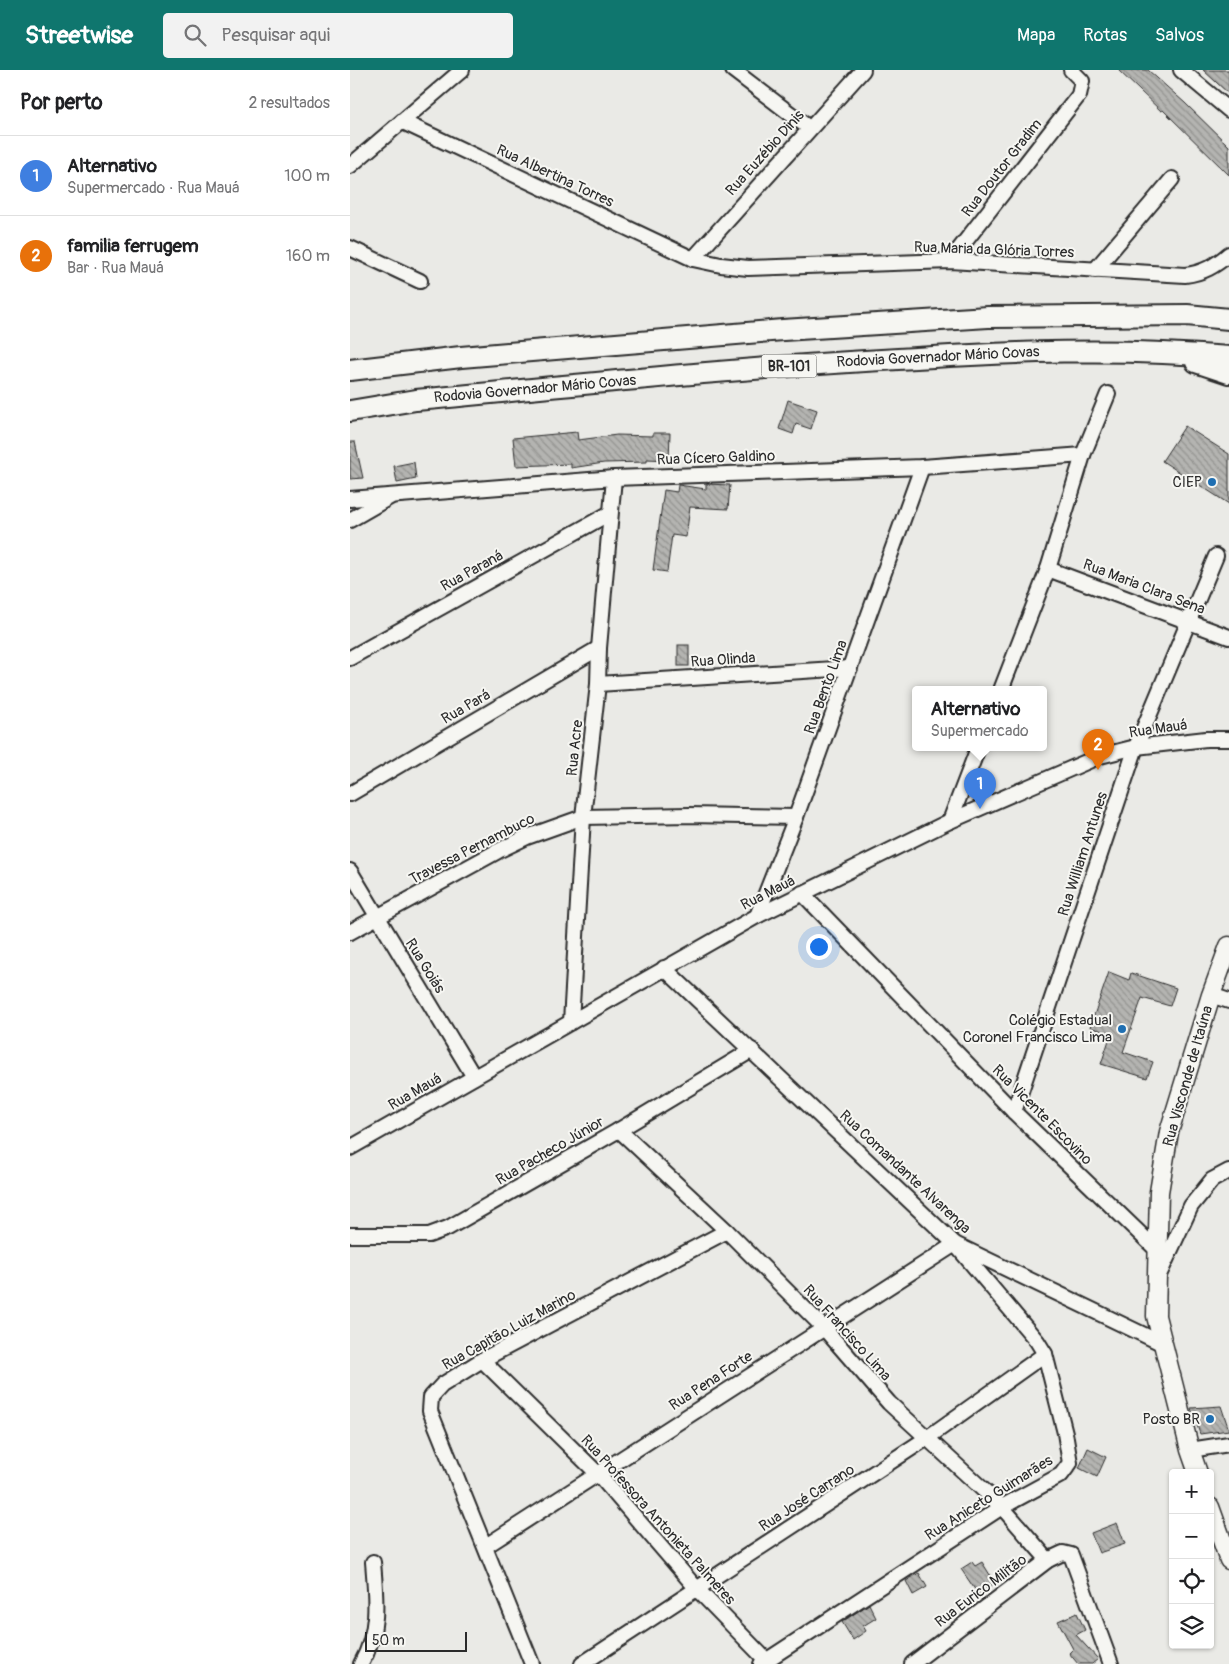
<!DOCTYPE html>
<html lang="pt">
<meta charset="utf-8">
<style>
body{margin:0;font-family:Pangolin,sans-serif;background:#f2f2f2;color:#202124}
.controls{position:absolute;right:15px;bottom:15px;display:grid;overflow:hidden;border-radius:5px;box-shadow:0 1px 4px #0004}
.controls button{width:45px;height:45px;display:grid;place-items:center;padding:0;border:0;border-bottom:1px solid #e0e0e0;background:#fff;color:#202124;font:25px sans-serif}
.scale{position:absolute;left:15px;bottom:12px;width:102px;box-sizing:border-box;padding-left:5px;border:2px solid #2b2b2b;border-top:0;font-size:14px;line-height:18px;white-space:nowrap;color:#2b2b2b;-webkit-text-stroke:4px #f6f6f2;paint-order:stroke}
.you{position:absolute;left:468px;top:876px;width:18px;height:18px;margin:-12px;border:4px solid #fff;border-radius:50%;background:#1a73e8;box-shadow:0 0 0 8px #1a73e833}
.badge{display:grid;place-items:center;width:32px;height:32px;border-radius:50%;background:#0f766e;color:#fff;font-size:16px;font-weight:700}
.pin{position:absolute;translate:-50% -41px;filter:drop-shadow(0 1px 2px #0008)}
.pin::after{content:'';position:absolute;top:26px;width:18px;height:15px;background:inherit;clip-path:polygon(0 0,100% 0,50% 100%)}
.popup{position:absolute;left:562px;top:616px;width:135px;height:65px;box-sizing:border-box;display:grid;place-content:center;border-radius:5px;background:#fff;filter:drop-shadow(0 1px 4px #0005);font-size:16px;white-space:nowrap;color:#757577}
.popup b{font-size:19px;color:#202124}
.popup::after{content:'';position:absolute;left:50%;top:100%;margin-left:-10px;border:10px solid transparent;border-top-color:#fff}
.list{margin:0;padding:0;list-style:none}
h2{display:flex;justify-content:space-between;align-items:center;height:65px;margin:0;padding:0 20px;font-size:21px}
h2 small{font-size:16px;font-weight:400;color:#757577}
.list li{display:grid;grid-template-columns:32px 1fr auto;gap:15px;align-items:center;box-sizing:border-box;height:80px;padding:0 20px;border-top:1px solid #e0e0e0}
.list b{display:block;font-size:19px;white-space:nowrap}
.list p{margin:0;font-size:16px;white-space:nowrap;color:#757577}
.list em{font-size:16px;font-style:normal;color:#757577}
.icon{flex:none;width:28px;height:28px;fill:none;stroke:currentColor;stroke-width:2;stroke-linecap:round;stroke-linejoin:round}
.map{position:relative;flex:none;width:879px;height:1594px;overflow:hidden}
header{display:flex;align-items:center;gap:30px;box-sizing:border-box;height:70px;padding:0 25px;background:#0f766e;color:#fff}
header strong{font-size:24px}
nav{display:flex;gap:28px;margin-inline-start:auto;font-size:18px}
.search{width:350px;height:45px;background:#f2f2f2;display:flex;align-items:center;gap:12px;box-sizing:border-box;padding:0 18px;border-radius:5px;color:#757577;font-size:19px}
main{display:flex}
aside{flex:1;background:#fff}
.map>svg:first-child{display:block}
.building{fill:url(#building-back-hatch);stroke:#2b2b2b}
.lines{fill:none;stroke-linecap:round;stroke-linejoin:round}
.minor-casing{stroke:#2b2b2b;stroke-width:18}
.major-casing{stroke:#2b2b2b;stroke-width:21}
.highway-casing{stroke:#2b2b2b;stroke-width:24}
.minor{stroke:#f6f6f2;stroke-width:14}
.major{stroke:#f6f6f2;stroke-width:18}
.highway{stroke:#f6f6f2;stroke-width:20}
.poi-dot{fill:#1f6fb2;stroke:#f6f6f2;stroke-width:2}
.labels{text-anchor:middle;dominant-baseline:central;stroke-width:4;stroke-linejoin:round;paint-order:stroke}
.shield{fill:#f6f6f2;stroke:#686867;stroke-width:1}
.shield-label{font-size:14px;font-weight:bold;fill:#2b2b2b}
.street-label{font-size:15px;fill:#2b2b2b;stroke:#f6f6f2}
.poi-label{font-size:15px;fill:#2b2b2b;stroke:#f6f6f2;text-anchor:end}
</style>
<header>
<strong>Streetwise</strong>
<div class="search"><svg class="icon" aria-label="search" viewBox="0 0 24 24"><circle cx="10" cy="10" r="6"/><path d="M15 15l6 6"/></svg>Pesquisar aqui</div>
<nav><a>Mapa</a><a>Rotas</a><a>Salvos</a></nav>
</header>
<main>
<aside>
<h2>Por perto<small>2 resultados</small></h2>
<ul class="list">
<li><span class="badge" style="background:#3f7fe0">1</span><div><b>Alternativo</b><p>Supermercado · Rua Mauá</p></div><em>100 m</em></li>
<li><span class="badge" style="background:#e8710a">2</span><div><b>familia ferrugem</b><p>Bar · Rua Mauá</p></div><em>160 m</em></li>
</ul>
</aside>
<div class="map">
<svg width="879" height="1594" viewBox="0 0 879 1594">
<defs>
<pattern id="building-back-hatch" width="6" height="6" patternUnits="userSpaceOnUse" patternTransform="scale(1.25)"><rect width="6" height="6" fill="#b4b4b1"/><path d="M-1 5l2 2M0 0l6 6M5-1l2 2" fill="none" stroke="#939390"/></pattern>
</defs>
<rect width="100%" height="100%" fill="#eaeae6"/>
<filter id="ink" filterUnits="userSpaceOnUse"><feTurbulence type="fractalNoise" baseFrequency=".02" numOctaves="2"/><feDisplacementMap in="SourceGraphic" scale="10" xChannelSelector="R" yChannelSelector="G"/><feConvolveMatrix kernelMatrix="1 2 1 2 8 2 1 2 1" color-interpolation-filters="sRGB"/></filter>
<g filter="url(#ink)">
<!-- building -->
<g class="building">
<polygon points="768,0 798,0 835,33 879,76 879,105 813,40 811,41"/>
<polygon points="853,0 879,0 879,24"/>
<polygon points="438,330 467,340 461,359 446,354 443,364 429,359"/>
<polygon points="835,356 879,384 879,434 812,391"/>
<polygon points="227,362 228,370 267,365 303,366 303,363 320,363 319,390 297,389 297,392 254,393 221,398 221,394 166,396 163,368"/>
<polygon points="0,372 5,372 13,408 0,409"/>
<polygon points="64,392 66,409 47,413 44,396"/>
<polygon points="356,414 380,415 378,439 340,437 336,467 322,465 317,502 303,500 314,420 327,422 328,415 356,419"/>
<rect x="328" y="575" width="11" height="21"/>
<polygon points="759,902 779,910 781,903 826,918 820,936 792,928 773,982 803,992 797,1008 751,994 761,964 740,957"/>
<polygon points="871,1336 879,1360 850,1364 841,1338"/>
<polygon points="738,1378 756,1387 747,1407 729,1398"/>
<polygon points="767,1453 775,1474 749,1483 741,1463"/>
<polygon points="622,1492 625,1496 632,1492 645,1513 628,1524 611,1499"/>
<polygon points="569,1503 577,1517 563,1525 556,1511"/>
<polygon points="519,1534 526,1548 513,1556 516,1561 503,1570 492,1552"/>
<polygon points="727,1543 735,1560 726,1565 748,1589 742,1594 728,1594 719,1583 723,1579 708,1551"/>
</g>
<g class="lines">
<!-- minor casing -->
<g class="minor-casing">
<g id="minor">
<polyline points="383,0 459,58"/>
<polyline points="831,0 879,40"/>
<path d="M 53,52 L 343,189 L 371,195 L 398,198 L 600,191 L 835,205 C 853,203 865,196 879,184"/>
<polyline points="0,96 112,0"/>
<polyline points="0,178 70,211"/>
<polyline points="343,189 513,0"/>
<polyline points="600,191 729,25 732,11 721,0"/>
<polyline points="745,200 822,109"/>
<polyline points="0,429 264,408 572,397 733,385"/>
<polyline points="0,450 40,427"/>
<polyline points="698,499 879,567"/>
<polyline points="0,588 260,443"/>
<polyline points="248,614 500,598"/>
<polyline points="651,620 698,499 733,385 758,324"/>
<polyline points="0,724 249,578"/>
<polyline points="600,751 628,678"/>
<polyline points="0,801 124,1007"/>
<polyline points="452,823 664,1042 807,1180"/>
<polyline points="407,846 446,747 572,397"/>
<polyline points="0,862 148,781 177,767 233,747 339,745 446,747"/>
<polyline points="314,898 605,1174 813,1274"/>
<polyline points="861,925 879,931"/>
<polyline points="221,952 233,747 248,614 249,578 264,408"/>
<polyline points="664,1042 786,677 866,486"/>
<polyline points="269,1060 377,1161 473,1257 539,1333 652,1437 698,1490"/>
<polyline points="0,1078 407,846 600,751 750,686 786,677 856,669 879,669"/>
<polyline points="0,1165 79,1165 98,1158 269,1060 402,980"/>
<polyline points="809,1205 841,1136 862,1110 879,1101"/>
<polyline points="132,1290 248,1404 347,1519 416,1590"/>
<polyline points="840,1380 879,1374"/>
<polyline points="136,1476 605,1174 687,1271 695,1284 715,1363 720,1393 711,1405 652,1437 411,1594"/>
<path d="M 11,1594 C 30,1561 26,1528 23,1492"/>
<polyline points="182,1594 80,1341 81,1327 92,1315 132,1290 377,1161"/>
<polyline points="232,1594 577,1368 695,1284"/>
<polyline points="562,1594 698,1490 713,1483 721,1485 761,1594"/>
</g>
</g>
<!-- major casing -->
<g class="major-casing">
<g id="major">
<polyline points="848,1403 840,1380 806,1246 809,1122 819,1062 861,925 879,876"/>
<polyline points="860,1437 879,1490"/>
</g>
</g>
<!-- highway casing -->
<g class="highway-casing">
<g id="highway">
<polyline points="846,292 879,303"/>
<polyline points="0,300 111,287 433,260 638,247 837,245 879,249"/>
<path d="M 0,341 L 66,330 C 226,315 387,298 548,289 C 661,282 765,277 879,287"/>
</g>
</g>
<!-- minor -->
<use href="#minor" class="minor"/>
<!-- major -->
<use href="#major" class="major"/>
<!-- highway -->
<use href="#highway" class="highway"/>
</g>
</g>
<!-- markers -->
<g class="poi-dot">
<circle cx="862" cy="412" r="5"/>
<circle cx="772" cy="959" r="5"/>
<circle cx="860" cy="1349" r="5"/>
</g>
<g class="labels">
<!-- shield labels -->
<rect class="shield" x="411.5" y="284.5" width="55" height="23" rx="4"/>
<g class="shield-label">
<text x="439" y="296">BR-101</text>
</g>
<!-- street labels -->
<g class="street-label">
<text transform="translate(415 83) rotate(-48)">Rua Euzébio Dinis</text>
<text transform="translate(652 98) rotate(-52)">Rua Doutor Gradim</text>
<text transform="translate(205 106) rotate(25)">Rua Albertina Torres</text>
<text transform="translate(644 180) rotate(2)">Rua Maria da Glória Torres</text>
<text transform="translate(588 287) rotate(-3)">Rodovia Governador Mário Covas</text>
<text transform="translate(185 319) rotate(-5)">Rodovia Governador Mário Covas</text>
<text transform="translate(366 388) rotate(-2)">Rua Cícero Galdino</text>
<text transform="translate(122 501) rotate(-29)">Rua Paraná</text>
<text transform="translate(794 517) rotate(21)">Rua Maria Clara Sena</text>
<text transform="translate(373 590) rotate(-4)">Rua Olinda</text>
<text transform="translate(476 617) rotate(-70)">Rua Bento Lima</text>
<text transform="translate(116 637) rotate(-30)">Rua Pará</text>
<text transform="translate(808 659) rotate(-8)">Rua Mauá</text>
<text transform="translate(225 678) rotate(-84)">Rua Acre</text>
<text transform="translate(122 779) rotate(-27)">Travessa Pernambuco</text>
<text transform="translate(733 784) rotate(-72)">Rua William Antunes</text>
<text transform="translate(418 823) rotate(-27)">Rua Mauá</text>
<text transform="translate(75 896) rotate(58)">Rua Goiás</text>
<text transform="translate(838 1006) rotate(-74)">Rua Visconde de Itaúna</text>
<text transform="translate(65 1022) rotate(-30)">Rua Mauá</text>
<text transform="translate(692 1045) rotate(45)">Rua Vicente Escovino</text>
<text transform="translate(200 1081) rotate(-30)">Rua Pacheco Júnior</text>
<text transform="translate(555 1102) rotate(43)">Rua Comandante Alvarenga</text>
<text transform="translate(159 1260) rotate(-29)">Rua Capitão Luiz Marino</text>
<text transform="translate(497 1263) rotate(48)">Rua Francisco Lima</text>
<text transform="translate(361 1311) rotate(-33)">Rua Pena Forte</text>
<text transform="translate(457 1428) rotate(-33)">Rua José Carrano</text>
<text transform="translate(639 1428) rotate(-32)">Rua Aniceto Guimarães</text>
<text transform="translate(308 1450) rotate(48)">Rua Professora Antonieta Palmeres</text>
<text transform="translate(631 1521) rotate(-37)">Rua Eurico Militão</text>
</g>
<!-- poi labels -->
<g class="poi-label">
<text x="852" y="412">CIEP</text>
<text x="762" y="950">Colégio Estadual<tspan x="762" dy="17">Coronel Francisco Lima</tspan></text>
<text x="850" y="1349">Posto BR</text>
</g>
</g>
</svg>
<div class="controls">
<button>+</button>
<button>−</button>
<button><svg class="icon" aria-label="locate" viewBox="0 0 24 24"><circle cx="12" cy="12" r="6"/><path d="M12 2v4M12 18v4M2 12h4M18 12h4"/></svg></button>
<button><svg class="icon" aria-label="layers" viewBox="0 0 24 24"><path d="M12 4l9 5-9 5-9-5zM3 14l9 5 9-5"/></svg></button>
</div>
<div class="scale">50 m</div>
<div class="you"></div>
<div class="pin badge" style="left:630px;top:739px;background:#3f7fe0">1</div>
<div class="popup"><b>Alternativo</b>Supermercado</div>
<div class="pin badge" style="left:748px;top:700px;background:#e8710a">2</div>
</div>
</main>
